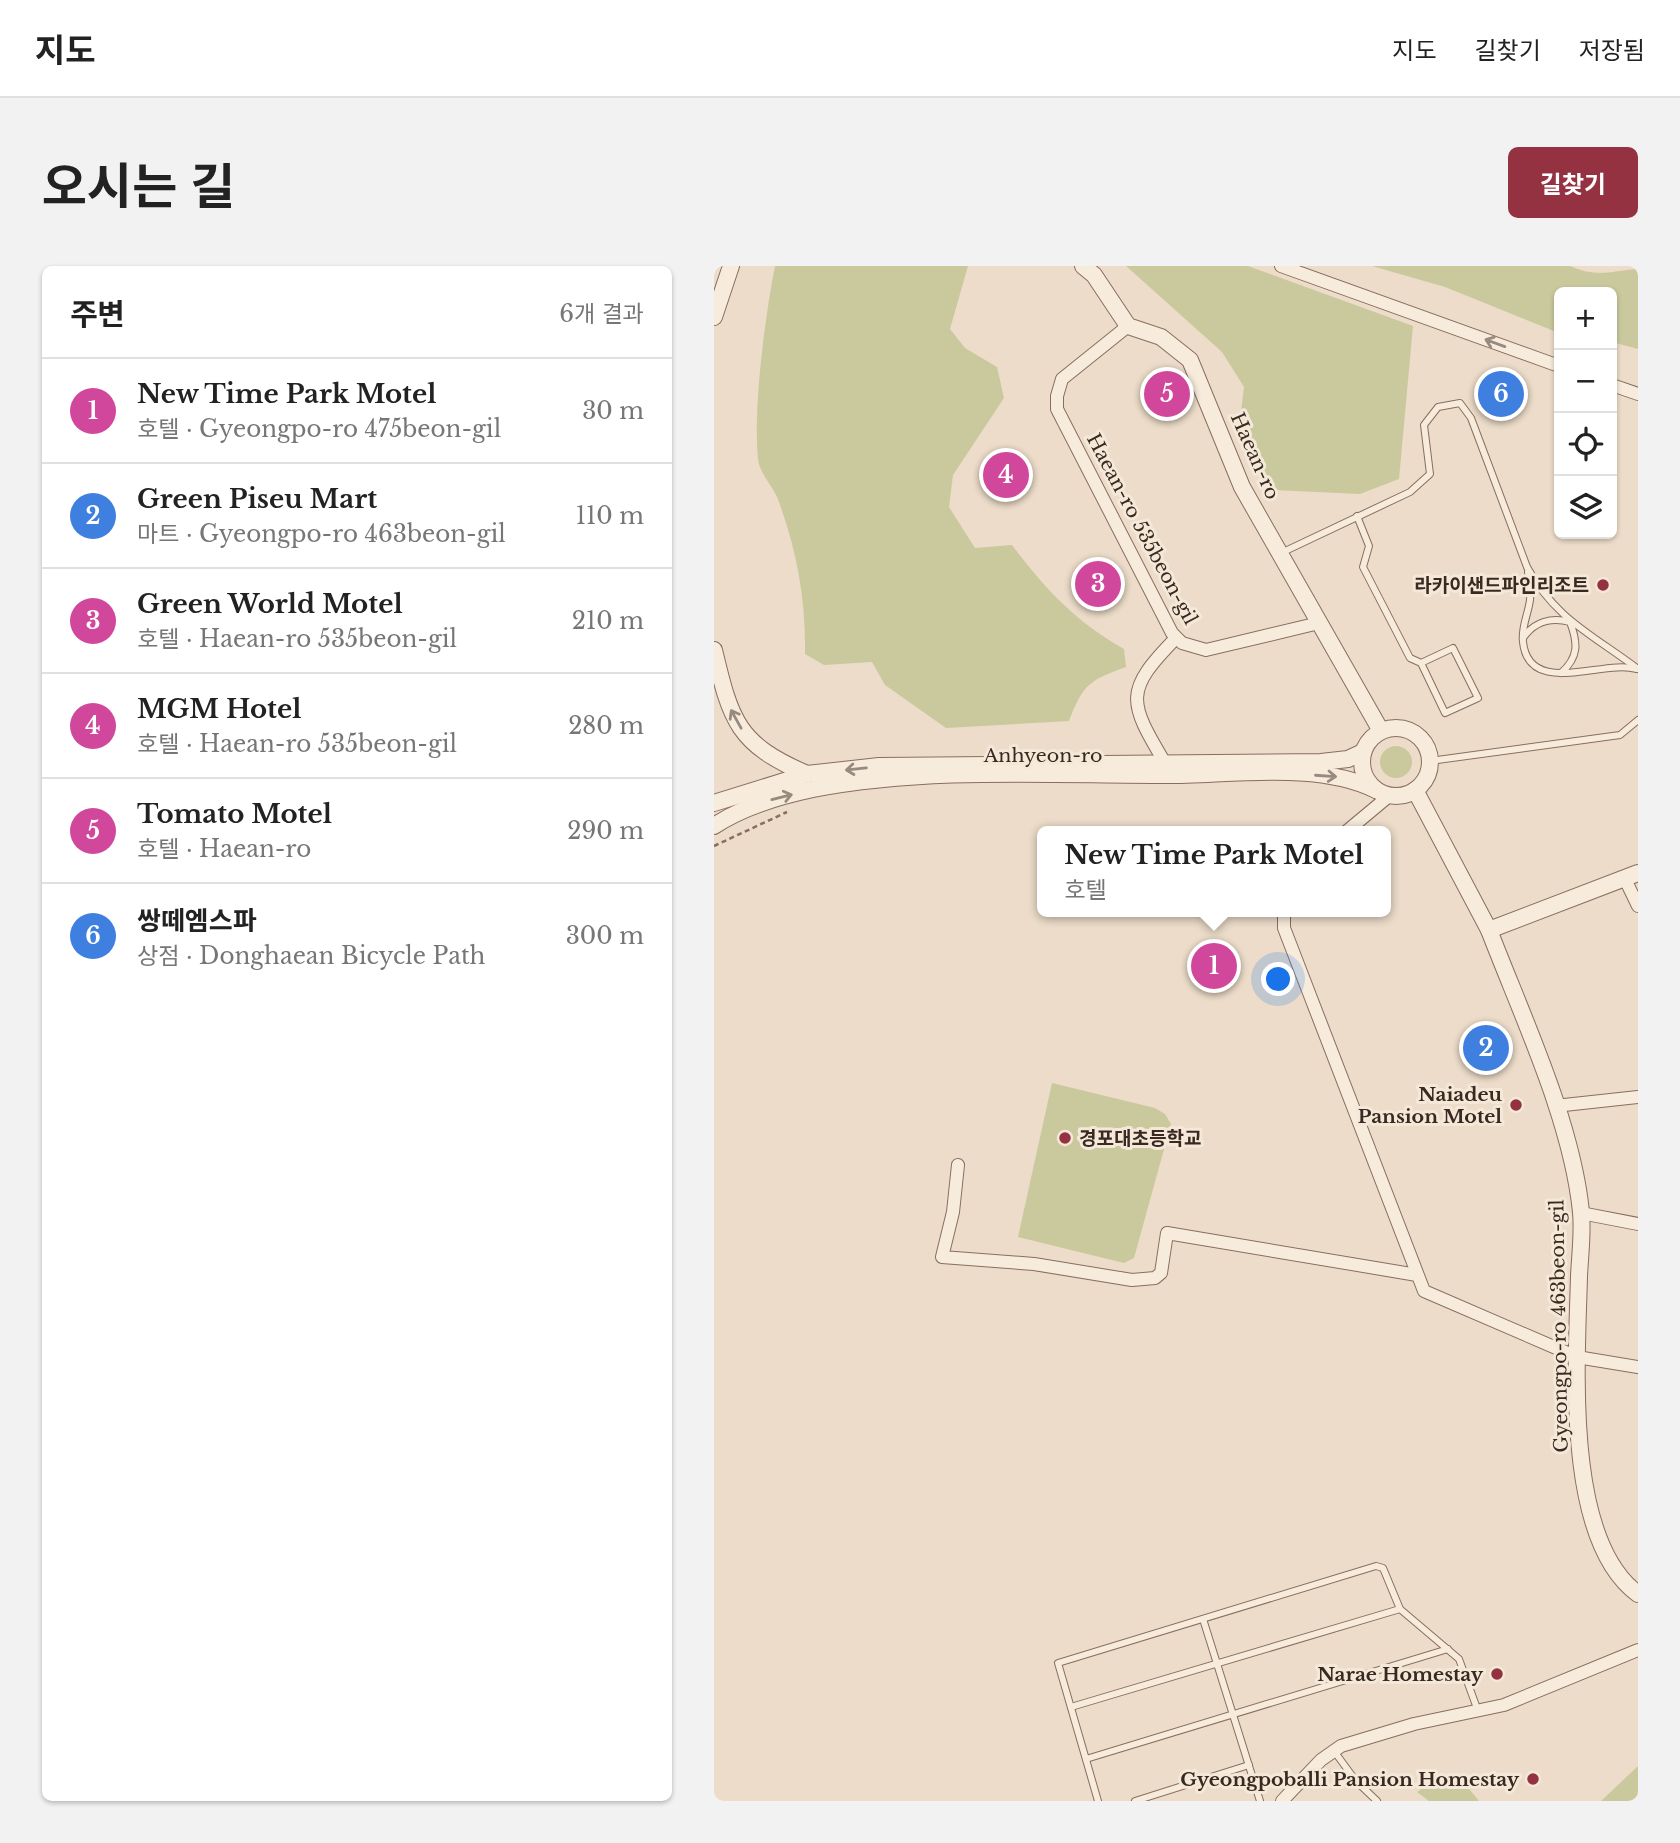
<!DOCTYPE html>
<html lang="ko">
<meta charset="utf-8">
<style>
body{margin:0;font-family:"Libre Baskerville","Noto Sans KR",serif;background:#f2f2f2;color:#222}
.controls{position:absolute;right:21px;top:21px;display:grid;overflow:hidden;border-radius:10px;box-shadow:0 2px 5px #0004}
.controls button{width:63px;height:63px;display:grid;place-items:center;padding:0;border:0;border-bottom:2px solid #e0e0e0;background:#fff;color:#222;font:35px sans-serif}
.you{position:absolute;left:565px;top:714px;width:24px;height:24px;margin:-18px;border:5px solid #fff;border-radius:50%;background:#1a73e8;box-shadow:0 0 0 10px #1a73e833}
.badge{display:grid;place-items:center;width:46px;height:46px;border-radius:50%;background:#943242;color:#fff;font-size:23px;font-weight:700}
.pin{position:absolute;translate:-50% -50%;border:4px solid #fff;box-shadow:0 2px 7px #0006}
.popup{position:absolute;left:323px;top:560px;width:354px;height:91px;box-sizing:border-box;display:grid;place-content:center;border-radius:10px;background:#fff;filter:drop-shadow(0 2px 5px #0005);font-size:23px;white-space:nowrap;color:#767676}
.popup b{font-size:26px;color:#222}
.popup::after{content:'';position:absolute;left:50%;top:100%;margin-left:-14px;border:14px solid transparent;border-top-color:#fff}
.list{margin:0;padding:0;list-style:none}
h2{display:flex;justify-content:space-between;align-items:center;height:91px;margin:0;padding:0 28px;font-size:30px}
h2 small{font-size:23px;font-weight:400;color:#767676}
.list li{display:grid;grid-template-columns:46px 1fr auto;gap:21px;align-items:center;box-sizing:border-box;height:105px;padding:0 28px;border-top:2px solid #e0e0e0}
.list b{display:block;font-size:26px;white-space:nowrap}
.list p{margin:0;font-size:23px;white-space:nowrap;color:#767676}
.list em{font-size:23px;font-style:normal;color:#767676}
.icon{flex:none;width:38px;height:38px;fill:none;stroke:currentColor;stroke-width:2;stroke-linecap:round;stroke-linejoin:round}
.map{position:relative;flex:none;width:924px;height:1535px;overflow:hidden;border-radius:10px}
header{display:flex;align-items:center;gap:42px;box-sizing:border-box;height:98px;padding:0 35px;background:#fff;border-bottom:2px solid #e0e0e0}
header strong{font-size:33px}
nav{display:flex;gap:38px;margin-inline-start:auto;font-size:24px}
.intro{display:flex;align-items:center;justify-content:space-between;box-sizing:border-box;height:168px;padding:0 42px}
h1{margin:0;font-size:49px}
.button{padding:18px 32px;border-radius:10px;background:#943242;color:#fff;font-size:24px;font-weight:700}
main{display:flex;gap:42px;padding:0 42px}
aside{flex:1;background:#fff;border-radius:10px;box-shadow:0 2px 5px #0004}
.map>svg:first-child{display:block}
.green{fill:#cac99d}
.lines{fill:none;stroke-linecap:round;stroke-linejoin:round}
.service-casing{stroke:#886e5f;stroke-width:8}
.minor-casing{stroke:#886e5f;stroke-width:14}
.tertiary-casing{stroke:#886e5f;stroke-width:18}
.path{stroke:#886e5f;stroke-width:2.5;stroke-dasharray:5 3.5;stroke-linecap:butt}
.service{stroke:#f7ebdc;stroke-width:6}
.minor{stroke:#f7ebdc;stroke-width:12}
.tertiary{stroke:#f7ebdc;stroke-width:16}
.oneway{stroke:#988a7e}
.poi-dot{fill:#943242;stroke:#f4e8d8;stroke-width:2.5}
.labels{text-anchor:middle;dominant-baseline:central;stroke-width:6;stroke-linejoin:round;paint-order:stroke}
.street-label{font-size:19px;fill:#392921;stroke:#f4e8d8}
.poi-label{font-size:19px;font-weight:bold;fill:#392921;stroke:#f4e8d8;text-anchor:end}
</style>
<header>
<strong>지도</strong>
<nav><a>지도</a><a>길찾기</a><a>저장됨</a></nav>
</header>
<div class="intro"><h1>오시는 길</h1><a class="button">길찾기</a></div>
<main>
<aside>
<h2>주변<small>6개 결과</small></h2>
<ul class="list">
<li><span class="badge" style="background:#d1479c">1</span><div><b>New Time Park Motel</b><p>호텔 · Gyeongpo-ro 475beon-gil</p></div><em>30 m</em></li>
<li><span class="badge" style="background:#3f7fe0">2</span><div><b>Green Piseu Mart</b><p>마트 · Gyeongpo-ro 463beon-gil</p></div><em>110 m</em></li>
<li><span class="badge" style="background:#d1479c">3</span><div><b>Green World Motel</b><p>호텔 · Haean-ro 535beon-gil</p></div><em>210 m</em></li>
<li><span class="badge" style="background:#d1479c">4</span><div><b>MGM Hotel</b><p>호텔 · Haean-ro 535beon-gil</p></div><em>280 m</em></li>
<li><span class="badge" style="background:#d1479c">5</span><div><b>Tomato Motel</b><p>호텔 · Haean-ro</p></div><em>290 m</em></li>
<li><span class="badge" style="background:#3f7fe0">6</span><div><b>쌍떼엠스파</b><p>상점 · Donghaean Bicycle Path</p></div><em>300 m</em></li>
</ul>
</aside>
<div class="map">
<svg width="924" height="1535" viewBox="0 0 924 1535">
<rect width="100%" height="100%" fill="#ecdcc9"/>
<!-- green -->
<g class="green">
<path d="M 61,0 L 254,0 L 236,63 L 251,82 L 283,101 L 290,132 L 239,209 L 235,241 L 261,282 L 298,279 C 332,324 361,355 410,383 L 412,401 C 376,414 369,418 355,455 L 232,462 L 171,419 L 158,396 L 110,399 L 91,388 C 92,334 83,286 65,236 C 60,221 45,207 44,193 C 39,140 51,52 61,0 Z"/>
<polygon points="412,0 534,0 699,60 685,213 646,228 559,224 526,154 530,121 508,86"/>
<path d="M 658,0 L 856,0 C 884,12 896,5 924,3 L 924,83 L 898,76 L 898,26 L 845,26 L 845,67 L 731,21 Z"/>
<circle cx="682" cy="496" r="16"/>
<polygon points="338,817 441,842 451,848 457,858 420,992 410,997 304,971"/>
<polygon points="924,1500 924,1535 887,1535"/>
<polygon points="725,1511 756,1524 765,1535 715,1535 703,1526"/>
</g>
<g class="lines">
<!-- service casing -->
<g class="service-casing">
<g id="service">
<polyline points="643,250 655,280 649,301 696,392 707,397 739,382 764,432 731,447 707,397"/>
<path d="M 567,287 L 696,226 L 716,208 L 710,159 L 724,141 L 746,137 L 757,152 L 813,301 C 841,353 879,369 924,403"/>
<path d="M 814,306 C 815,315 817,325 816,334 C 814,349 807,361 809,376 C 815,432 890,393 922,403"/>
<path d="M 809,372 C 820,356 837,351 856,356 C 864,377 865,391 847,407"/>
<polyline points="716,495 906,469 924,454"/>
<polyline points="489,1353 546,1535"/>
<polyline points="357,1441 686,1343"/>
<polyline points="620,1485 642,1515 663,1535"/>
<polyline points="372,1493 734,1383"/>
<polyline points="384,1535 344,1397 662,1300 669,1302 686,1343 745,1393 764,1445"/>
<polyline points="421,1535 535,1499"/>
</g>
</g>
<!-- minor casing -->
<g class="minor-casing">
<g id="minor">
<polyline points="567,0 845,100"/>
<polyline points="414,60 348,113 343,130 343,143 458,367 468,377 492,384 605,357"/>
<polyline points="898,119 924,128"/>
<path d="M 451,497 C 414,435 410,425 462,372"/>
<polyline points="633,565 675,530"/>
<polyline points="910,611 924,640"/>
<polyline points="570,646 570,662 710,1025 863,1091 924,1101"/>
<polyline points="841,840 924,831"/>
<polyline points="244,899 239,946 228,991 320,998 418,1014 441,1012 447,1007 453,967 703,1009"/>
<polyline points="867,947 924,958"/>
<polyline points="568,1535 607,1494 627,1480 700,1458 790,1439 924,1384"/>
</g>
</g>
<!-- tertiary casing -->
<g class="tertiary-casing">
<g id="tertiary">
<polyline points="369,0 380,9 414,60 447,71 476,94 528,221 667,465"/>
<polyline points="0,51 17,0"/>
<path d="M 0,384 C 17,455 23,478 93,508"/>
<circle cx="682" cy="496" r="34"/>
<polyline points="701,524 775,664 924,607"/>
<polyline points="0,537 93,508 165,500 607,496 634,493 649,486"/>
<path d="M 0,560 C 28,541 66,530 99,523 C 215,501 336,509 453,509 C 517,509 605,495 662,524"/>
<path d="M 775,664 C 808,750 858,855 867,946 C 869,967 866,989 865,1010 C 863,1095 849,1273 924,1328"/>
</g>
</g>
<!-- path -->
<polyline class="path" points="0,580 73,546"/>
<!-- service -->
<use href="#service" class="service"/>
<!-- minor -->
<use href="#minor" class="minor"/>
<!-- tertiary -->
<use href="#tertiary" class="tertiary"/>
</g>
<!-- one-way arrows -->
<defs><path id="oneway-shaft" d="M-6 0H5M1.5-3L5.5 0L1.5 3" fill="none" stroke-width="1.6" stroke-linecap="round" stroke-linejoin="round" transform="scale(1.75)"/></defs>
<g class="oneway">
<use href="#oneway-shaft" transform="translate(781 77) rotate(-160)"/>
<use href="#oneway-shaft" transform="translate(22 453) rotate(-119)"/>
<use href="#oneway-shaft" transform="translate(142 503) rotate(174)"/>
<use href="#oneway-shaft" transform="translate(612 510) rotate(4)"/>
<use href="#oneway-shaft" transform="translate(68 531) rotate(-14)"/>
</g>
<!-- markers -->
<g class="poi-dot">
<circle cx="889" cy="319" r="7"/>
<circle cx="802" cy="839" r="7"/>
<circle cx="351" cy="872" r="7"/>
<circle cx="783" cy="1408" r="7"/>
<circle cx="819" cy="1513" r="7"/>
</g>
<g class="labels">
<!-- street labels -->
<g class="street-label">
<text transform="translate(541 190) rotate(66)">Haean-ro</text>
<text transform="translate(428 263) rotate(62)">Haean-ro 535beon-gil</text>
<text x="329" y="489">Anhyeon-ro</text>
<text transform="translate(845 1060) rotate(-91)">Gyeongpo-ro 463beon-gil</text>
</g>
<!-- poi labels -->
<g class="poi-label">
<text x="875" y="319">라카이샌드파인리조트</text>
<text x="788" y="828">Naiadeu<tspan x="788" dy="22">Pansion Motel</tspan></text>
<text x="365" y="872" text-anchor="start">경포대초등학교</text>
<text x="769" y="1408">Narae Homestay</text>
<text x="805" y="1513">Gyeongpoballi Pansion Homestay</text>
</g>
</g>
</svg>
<div class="controls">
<button>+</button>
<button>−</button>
<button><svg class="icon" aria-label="locate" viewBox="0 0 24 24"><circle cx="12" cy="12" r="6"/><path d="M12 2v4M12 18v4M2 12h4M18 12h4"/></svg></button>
<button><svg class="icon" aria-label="layers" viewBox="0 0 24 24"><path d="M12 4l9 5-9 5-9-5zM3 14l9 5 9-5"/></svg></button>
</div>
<div class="you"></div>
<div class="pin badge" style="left:500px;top:700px;background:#d1479c">1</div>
<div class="popup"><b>New Time Park Motel</b>호텔</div>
<div class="pin badge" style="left:772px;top:782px;background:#3f7fe0">2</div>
<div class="pin badge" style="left:384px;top:318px;background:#d1479c">3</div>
<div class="pin badge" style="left:292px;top:209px;background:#d1479c">4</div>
<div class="pin badge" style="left:453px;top:128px;background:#d1479c">5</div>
<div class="pin badge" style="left:787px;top:128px;background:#3f7fe0">6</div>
</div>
</main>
